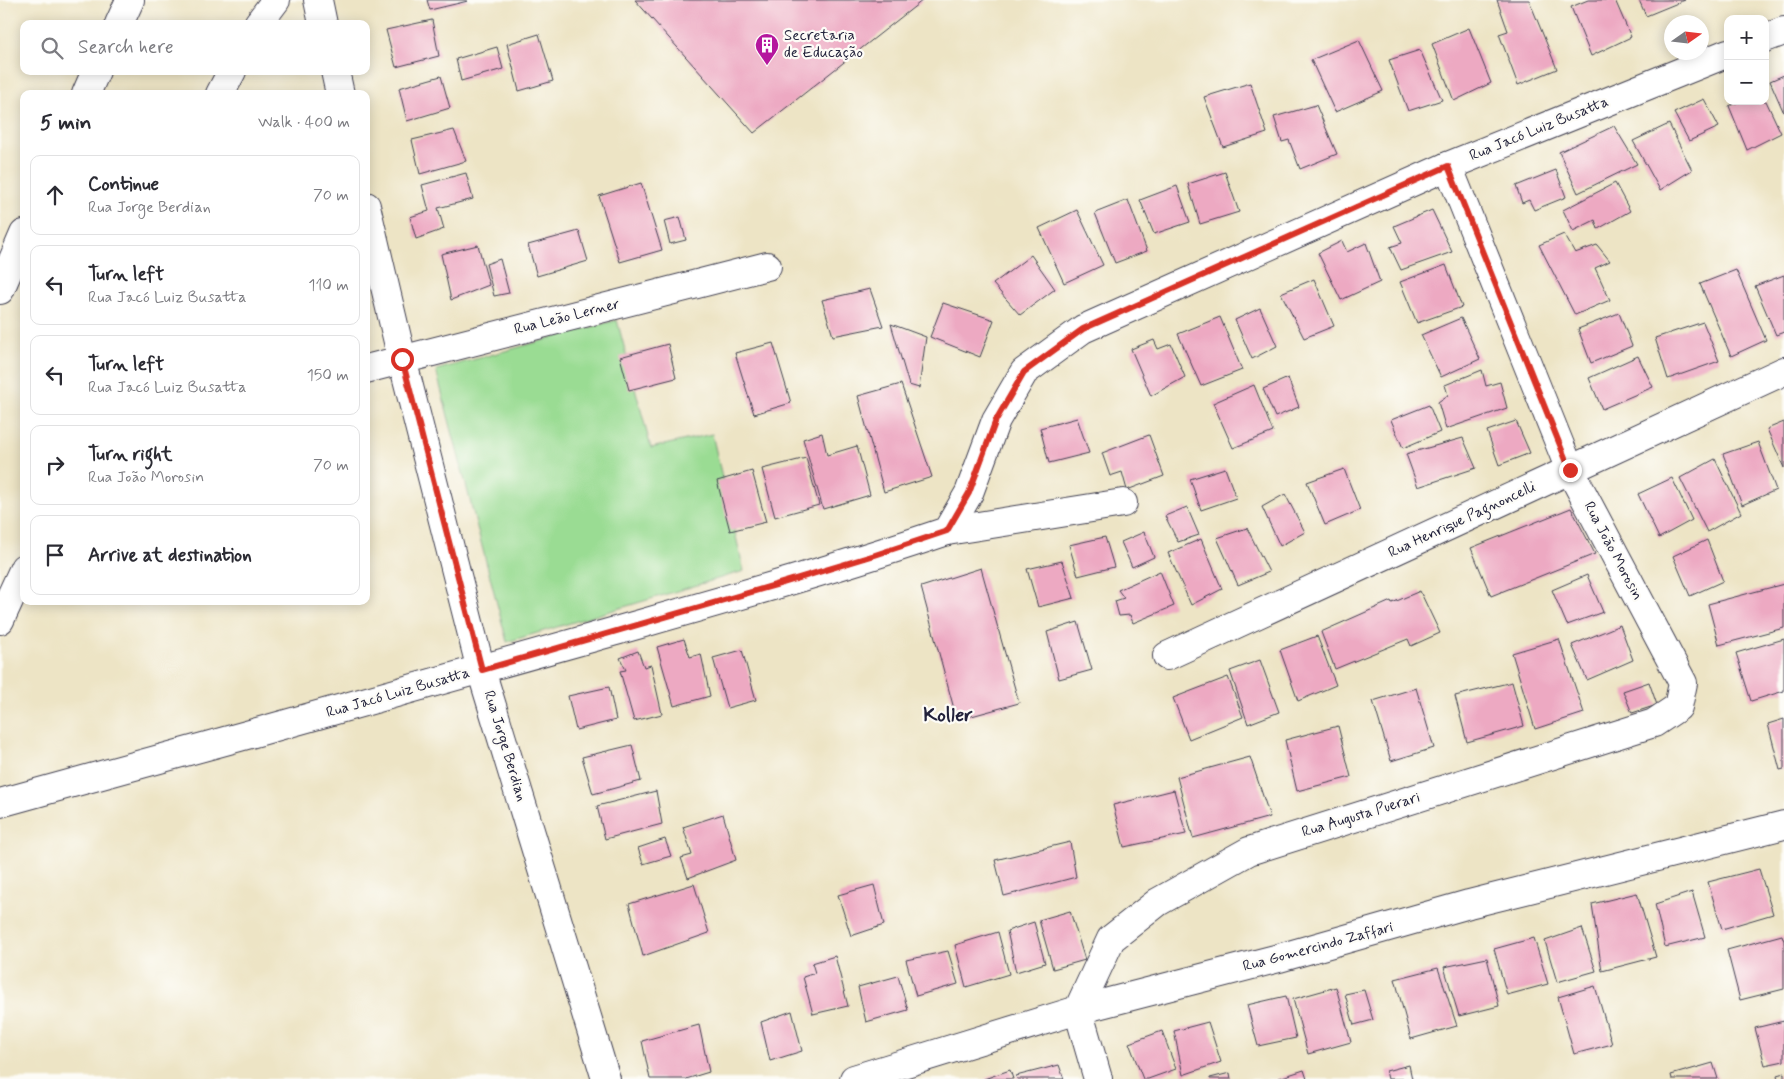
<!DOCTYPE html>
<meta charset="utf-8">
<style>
body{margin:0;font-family:Mynerve,sans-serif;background:#f2f2f3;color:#2b2b33}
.controls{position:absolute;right:15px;top:15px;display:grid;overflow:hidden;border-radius:10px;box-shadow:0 2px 12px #0003}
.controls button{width:45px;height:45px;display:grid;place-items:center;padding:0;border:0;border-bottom:1px solid #e1e1e2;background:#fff;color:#2b2b33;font:25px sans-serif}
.compass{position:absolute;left:1664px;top:15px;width:45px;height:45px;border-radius:50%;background:#fff;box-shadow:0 2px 12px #0003;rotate:76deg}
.stop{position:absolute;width:15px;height:15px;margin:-11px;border:4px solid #d93025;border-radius:50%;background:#fff}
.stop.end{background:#d93025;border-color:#fff;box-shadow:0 1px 5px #0008}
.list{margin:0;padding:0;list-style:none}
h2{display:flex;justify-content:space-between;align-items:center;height:65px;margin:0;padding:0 20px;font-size:21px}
h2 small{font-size:16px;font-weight:400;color:#7c7c81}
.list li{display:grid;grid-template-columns:32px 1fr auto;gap:15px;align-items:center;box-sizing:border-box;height:80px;margin:0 10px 10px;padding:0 10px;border:1px solid #e1e1e2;border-radius:10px}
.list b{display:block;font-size:19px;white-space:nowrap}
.list p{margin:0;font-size:16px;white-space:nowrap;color:#7c7c81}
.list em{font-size:16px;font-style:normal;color:#7c7c81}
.icon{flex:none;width:28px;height:28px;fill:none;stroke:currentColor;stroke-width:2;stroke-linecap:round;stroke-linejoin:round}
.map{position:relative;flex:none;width:1784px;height:1079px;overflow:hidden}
.search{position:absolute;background:#fff;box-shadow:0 2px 12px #0003;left:20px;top:20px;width:350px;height:55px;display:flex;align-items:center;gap:12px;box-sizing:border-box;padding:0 18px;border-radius:10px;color:#7c7c81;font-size:19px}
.panel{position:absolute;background:#fff;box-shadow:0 2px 12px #0003;left:20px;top:90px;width:350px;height:515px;border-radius:10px}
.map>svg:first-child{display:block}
.green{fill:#9adc93;stroke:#5e7f67}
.building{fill:#eda9c2}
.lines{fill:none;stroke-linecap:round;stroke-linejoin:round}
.minor-casing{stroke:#403f50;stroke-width:30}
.major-casing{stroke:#403f50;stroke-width:30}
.minor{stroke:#fff;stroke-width:28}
.major{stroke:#fff;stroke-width:28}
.route{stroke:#d93025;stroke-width:6}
.labels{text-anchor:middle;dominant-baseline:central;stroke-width:4.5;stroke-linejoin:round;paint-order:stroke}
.poi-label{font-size:15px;fill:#22223b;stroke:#fdfcf7;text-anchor:start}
.street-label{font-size:15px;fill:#22223b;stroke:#fdfcf7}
.district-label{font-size:20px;font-weight:bold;fill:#22223b;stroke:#fdfcf7}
</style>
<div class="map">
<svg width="1784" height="1079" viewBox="0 0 1784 1079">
<rect width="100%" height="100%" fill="#fdfcf7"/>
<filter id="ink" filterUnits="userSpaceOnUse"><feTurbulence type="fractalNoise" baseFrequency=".02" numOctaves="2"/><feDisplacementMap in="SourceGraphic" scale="10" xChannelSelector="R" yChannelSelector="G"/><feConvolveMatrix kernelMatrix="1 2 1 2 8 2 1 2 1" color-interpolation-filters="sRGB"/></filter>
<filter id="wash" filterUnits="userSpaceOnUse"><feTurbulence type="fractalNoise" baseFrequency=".0096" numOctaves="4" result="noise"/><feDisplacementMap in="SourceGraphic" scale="20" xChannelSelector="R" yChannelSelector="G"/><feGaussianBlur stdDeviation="1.12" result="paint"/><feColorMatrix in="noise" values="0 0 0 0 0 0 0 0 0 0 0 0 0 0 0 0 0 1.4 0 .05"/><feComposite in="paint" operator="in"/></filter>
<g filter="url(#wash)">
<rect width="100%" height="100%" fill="#ede4c5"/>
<!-- green -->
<polygon class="green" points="617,320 651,448 712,434 744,571 507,642 436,370"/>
<g id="blocks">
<!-- building -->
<g class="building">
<polygon points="427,0 467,0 468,1 430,10"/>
<polygon points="635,0 923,0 754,133"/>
<polygon points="1497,0 1529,0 1557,69 1518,85 1499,34 1508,31"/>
<polygon points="1588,0 1615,0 1631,37 1591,56 1571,7"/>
<polygon points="1639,0 1685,0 1646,16"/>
<polygon points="432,20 439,56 396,67 386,30"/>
<polygon points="1469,28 1491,83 1454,101 1432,44"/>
<polygon points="539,34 553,81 519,91 507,44"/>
<polygon points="1359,40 1383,91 1335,112 1311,60"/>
<polygon points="497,47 503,69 461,81 456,59"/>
<polygon points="1420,50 1442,100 1408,111 1389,60"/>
<polygon points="1784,75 1784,113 1770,81"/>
<polygon points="441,76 450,108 407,121 399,88"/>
<polygon points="1250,83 1267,133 1223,147 1204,97"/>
<polygon points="1704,99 1719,127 1689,141 1674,113"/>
<polygon points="1741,101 1766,101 1781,133 1747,150 1729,106"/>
<polygon points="1316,105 1337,154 1300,169 1289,140 1282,142 1274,117"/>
<polygon points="1669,124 1692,170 1660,190 1633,141"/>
<polygon points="1614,126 1637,164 1578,193 1559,152"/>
<polygon points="454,130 466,161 420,174 412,140"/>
<polygon points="1556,170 1566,197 1534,210 1529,200 1522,203 1516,186"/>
<polygon points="1225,172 1239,212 1200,224 1188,184"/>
<polygon points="466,173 473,199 438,208 444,229 416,239 410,217 429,211 422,185"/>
<polygon points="641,183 662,250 620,262 599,196"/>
<polygon points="1615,183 1630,211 1598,229 1595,220 1573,231 1563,210"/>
<polygon points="1177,186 1190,222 1154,234 1140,200"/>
<polygon points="1128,200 1147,251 1115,263 1095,213"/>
<polygon points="1077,210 1103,265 1064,283 1039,228"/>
<polygon points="1432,210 1452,252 1401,270 1390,247 1402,243 1394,226"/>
<polygon points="680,217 686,240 670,244 664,221"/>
<polygon points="579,231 588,261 537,276 528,245"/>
<polygon points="1564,234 1575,253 1597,245 1610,261 1595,268 1610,300 1575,315 1539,245"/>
<polygon points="1342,241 1347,252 1366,243 1380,282 1341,300 1318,253"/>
<polygon points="478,245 489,285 451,300 441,254"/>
<polygon points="1031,255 1055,289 1020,315 993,284"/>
<polygon points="500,259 509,293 494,296 486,264"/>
<polygon points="1446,265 1462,307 1417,323 1400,282"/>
<polygon points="1736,270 1766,340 1731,356 1700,284"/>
<polygon points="1784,275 1784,332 1776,335 1755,286"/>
<polygon points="1314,279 1334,326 1304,338 1281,293"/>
<polygon points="870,289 883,326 833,336 822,300"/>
<polygon points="943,303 994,320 980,357 930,337"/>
<polygon points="1260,308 1277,346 1252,359 1235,320"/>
<polygon points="1619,313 1632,346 1591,363 1578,329"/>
<polygon points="1220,317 1242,370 1201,386 1178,334"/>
<polygon points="1461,318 1480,359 1441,377 1421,335"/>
<polygon points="1703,322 1719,361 1668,379 1655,338"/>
<polygon points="891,324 926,337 919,388 909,385"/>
<polygon points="1154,340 1158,349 1171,344 1185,377 1151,396 1131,349"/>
<polygon points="773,343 791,403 754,414 735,353"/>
<polygon points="668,344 676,378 629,390 620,357"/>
<polygon points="1638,356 1653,387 1602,409 1589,378"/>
<polygon points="1482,370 1486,386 1500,382 1507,408 1446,429 1438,402 1448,395 1445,385"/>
<polygon points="1288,378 1299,407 1275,417 1263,389"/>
<polygon points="901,384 932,477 884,492 858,396"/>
<polygon points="1254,385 1273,432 1233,448 1213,403"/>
<polygon points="1429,405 1440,432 1403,448 1391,420"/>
<polygon points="1077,418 1089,453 1049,463 1040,428"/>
<polygon points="1516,421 1530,453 1499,465 1487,431"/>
<polygon points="1784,422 1784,468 1767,429"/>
<polygon points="822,433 827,455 857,446 870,495 823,509 803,439"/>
<polygon points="1149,435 1164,476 1127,490 1122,472 1110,476 1102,453"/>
<polygon points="1463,438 1476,468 1418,487 1406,454"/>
<polygon points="1758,442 1776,490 1742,505 1723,454"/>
<polygon points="806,458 819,505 775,517 762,469"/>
<polygon points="1715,459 1741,513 1707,532 1680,478"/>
<polygon points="1225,468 1236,498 1201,510 1190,479"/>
<polygon points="1344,469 1360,510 1325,525 1307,482"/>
<polygon points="752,471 766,522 730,531 717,481"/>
<polygon points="1672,478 1692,520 1659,538 1638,494"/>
<polygon points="1285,494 1305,532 1280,546 1262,507"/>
<polygon points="1187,507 1199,535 1178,542 1165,516"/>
<polygon points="1571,508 1595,554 1491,596 1471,548"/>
<polygon points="1247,528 1269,572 1238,585 1217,538"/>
<polygon points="1144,532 1154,557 1132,567 1121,542"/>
<polygon points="1105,537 1114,567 1078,576 1069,545"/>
<polygon points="1201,539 1222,589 1191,605 1168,553"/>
<polygon points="1707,540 1723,581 1690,596 1673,556"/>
<polygon points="1062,561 1074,598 1038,607 1027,569"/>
<polygon points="981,568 1019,703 957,720 921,587"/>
<polygon points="1160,571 1174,606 1133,623 1130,615 1119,616 1115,601 1124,598 1118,590"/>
<polygon points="1587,575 1603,612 1567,625 1552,590"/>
<polygon points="1784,584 1784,628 1719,645 1708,604"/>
<polygon points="1420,591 1440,633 1411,646 1408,639 1335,669 1321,632 1391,601 1392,603"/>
<polygon points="1078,622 1092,670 1059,679 1047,632"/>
<polygon points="1620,625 1633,660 1587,680 1572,645"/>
<polygon points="1317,636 1336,685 1298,701 1280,650"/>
<polygon points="684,639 690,657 701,654 710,696 674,706 657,647"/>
<polygon points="1559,639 1584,713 1535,729 1512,653"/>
<polygon points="1784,639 1784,691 1751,701 1736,653"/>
<polygon points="742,650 756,700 727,708 713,658"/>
<polygon points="638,651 644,667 651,665 662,714 634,721 620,671 626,670 620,658"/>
<polygon points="1260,660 1279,712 1248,724 1230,671"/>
<polygon points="1228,677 1243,717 1189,739 1173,698"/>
<polygon points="1512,682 1524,726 1467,742 1455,696"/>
<polygon points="1649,682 1657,705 1632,713 1623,691"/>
<polygon points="609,687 616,720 576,730 568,696"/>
<polygon points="1416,688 1434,748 1391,761 1373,701"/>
<polygon points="1784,719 1784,769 1780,770 1768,724"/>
<polygon points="1338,726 1351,777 1297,791 1285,740"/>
<polygon points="632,745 641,781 593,794 582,757"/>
<polygon points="1250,757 1270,817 1193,838 1177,777"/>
<polygon points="1174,790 1186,834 1124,847 1113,805"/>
<polygon points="656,791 662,824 605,839 597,806"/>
<polygon points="723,814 736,860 688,878 681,858 692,855 683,827"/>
<polygon points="665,839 671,856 643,864 638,848"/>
<polygon points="1070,842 1076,877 1004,896 995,860"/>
<polygon points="1759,869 1773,914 1722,929 1708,882"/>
<polygon points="694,884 709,933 643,956 629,904"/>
<polygon points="874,885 884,925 851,936 838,895"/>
<polygon points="1692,892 1705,937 1665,947 1655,904"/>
<polygon points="1637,893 1656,957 1602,971 1592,904"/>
<polygon points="1070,911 1085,960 1053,969 1039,920"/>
<polygon points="1034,922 1045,963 1016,972 1007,931"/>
<polygon points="1582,928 1596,971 1557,982 1545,941"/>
<polygon points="998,932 1009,974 966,987 955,945"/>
<polygon points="1782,935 1784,941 1784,989 1740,1000 1727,950"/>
<polygon points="1534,938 1548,984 1507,995 1494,949"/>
<polygon points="948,951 958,984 916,996 906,960"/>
<polygon points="835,956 848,1006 813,1014 803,977 815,973 812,963"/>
<polygon points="1487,958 1499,1006 1459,1016 1444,967"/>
<polygon points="1438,968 1457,1026 1411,1039 1395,979"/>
<polygon points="898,976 908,1010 866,1022 858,987"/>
<polygon points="1595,986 1612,1044 1574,1054 1558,997"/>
<polygon points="1336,987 1351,1042 1308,1054 1293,999"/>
<polygon points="1364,990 1373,1020 1354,1025 1345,994"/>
<polygon points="1286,996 1296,1038 1258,1046 1247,1005"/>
<polygon points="792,1011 802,1051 770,1061 761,1022"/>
<polygon points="1784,1021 1784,1061 1765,1065 1755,1028"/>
<polygon points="1208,1022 1221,1062 1183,1075 1174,1031"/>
<polygon points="699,1025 709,1072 686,1079 650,1079 642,1041"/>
<polygon points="1162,1031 1176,1069 1148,1079 1143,1079 1129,1043"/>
<polygon points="1713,1063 1718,1079 1672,1079 1671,1075"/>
<polygon points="1059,1065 1064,1079 1017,1079 1016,1076"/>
<polygon points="1409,1065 1412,1079 1388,1079 1386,1071"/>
<polygon points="1010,1070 1013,1079 984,1079"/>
<polygon points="1304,1070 1307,1079 1276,1079"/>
<polygon points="1230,1073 1231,1079 1210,1079 1210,1078"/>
<polygon points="1784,1073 1784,1079 1778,1079 1777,1075"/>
</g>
</g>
</g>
<g filter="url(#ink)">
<use href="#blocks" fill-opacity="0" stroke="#403f50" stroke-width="1"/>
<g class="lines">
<!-- minor casing -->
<g class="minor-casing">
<g id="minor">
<polyline points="318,0 323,24"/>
<polyline points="258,24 276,0"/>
<polyline points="1765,38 1784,31"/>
<polyline points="335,71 340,94"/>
<polyline points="220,94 232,71"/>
<polyline points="366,206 402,359 481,670 606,1079"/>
<polyline points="366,369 767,266"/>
<polyline points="947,531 1123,503"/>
<polyline points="0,620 24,568"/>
<polyline points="1167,656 1784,371"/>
<path d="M 0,803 C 197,749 395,694 591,638 C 710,604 830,571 947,531 L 969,493 L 996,420 L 1024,372 L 1083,329 L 1448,166 L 1728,53"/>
<polyline points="854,1079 1078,1010 1279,958 1469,904 1784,825"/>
<polyline points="1098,1079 1078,1010 1111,939 1158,902 1249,851 1654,723 1678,707 1683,683 1570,470 1448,166"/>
</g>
</g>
<!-- major casing -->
<g class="major-casing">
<g id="major">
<polyline points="119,24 130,0"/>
<polyline points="86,94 96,71"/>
<polyline points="0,290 24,234"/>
</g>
</g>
<!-- minor -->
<use href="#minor" class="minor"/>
<!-- major -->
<use href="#major" class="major"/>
</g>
</g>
<g class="lines" filter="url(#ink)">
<!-- route -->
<polyline class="route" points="402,359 482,670 779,584 875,555 947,531 969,493 996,420 1024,372 1083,329 1448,166 1570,470"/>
</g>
<!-- icons -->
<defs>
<g id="building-pin" transform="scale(1.25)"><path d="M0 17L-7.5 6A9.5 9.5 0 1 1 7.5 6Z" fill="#b5179e" stroke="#fdfcf7"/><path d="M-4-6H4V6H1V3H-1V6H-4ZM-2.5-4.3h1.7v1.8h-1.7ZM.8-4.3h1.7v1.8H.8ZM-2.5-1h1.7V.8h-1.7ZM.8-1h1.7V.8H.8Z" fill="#fff"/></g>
</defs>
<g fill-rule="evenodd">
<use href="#building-pin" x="767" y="45"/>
</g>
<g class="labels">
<!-- poi labels -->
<g class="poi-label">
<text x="784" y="36">Secretaria<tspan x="784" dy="17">de Educação</tspan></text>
</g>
<!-- street labels -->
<g class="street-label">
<text transform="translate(1539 129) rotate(-22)">Rua Jacó Luiz Busatta</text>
<text transform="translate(567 317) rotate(-14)">Rua Leão Lerner</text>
<text transform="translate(1462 520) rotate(-25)">Rua Henrique Pagnoncelli</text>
<text transform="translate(1613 551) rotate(62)">Rua João Morosin</text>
<text transform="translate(398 693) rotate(-16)">Rua Jacó Luiz Busatta</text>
<text transform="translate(505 746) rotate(73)">Rua Jorge Berdian</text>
<text transform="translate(1361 815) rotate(-17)">Rua Augusta Puerari</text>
<text transform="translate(1318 947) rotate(-15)">Rua Gomercindo Zaffari</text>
</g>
<!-- district labels -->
<g class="district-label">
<text x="948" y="715">Koller</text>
</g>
</g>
</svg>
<div class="controls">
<button>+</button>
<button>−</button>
</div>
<svg class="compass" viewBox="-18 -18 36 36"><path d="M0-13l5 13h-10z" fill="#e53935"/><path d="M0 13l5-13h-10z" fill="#7c7c81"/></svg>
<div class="stop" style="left:402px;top:359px"></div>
<div class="stop end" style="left:1570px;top:470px"></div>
<div class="search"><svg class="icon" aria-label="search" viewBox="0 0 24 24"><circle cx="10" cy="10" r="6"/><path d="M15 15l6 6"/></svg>Search here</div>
<section class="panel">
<h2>5 min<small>Walk · 400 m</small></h2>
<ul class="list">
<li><svg class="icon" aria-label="ahead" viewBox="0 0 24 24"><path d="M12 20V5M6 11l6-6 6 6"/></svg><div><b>Continue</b><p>Rua Jorge Berdian</p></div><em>70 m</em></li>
<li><svg class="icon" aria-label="left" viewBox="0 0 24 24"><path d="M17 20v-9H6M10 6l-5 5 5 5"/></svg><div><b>Turn left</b><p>Rua Jacó Luiz Busatta</p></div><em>110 m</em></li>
<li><svg class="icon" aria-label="left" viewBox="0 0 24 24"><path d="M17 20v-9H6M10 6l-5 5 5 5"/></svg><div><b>Turn left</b><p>Rua Jacó Luiz Busatta</p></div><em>150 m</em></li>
<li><svg class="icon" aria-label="right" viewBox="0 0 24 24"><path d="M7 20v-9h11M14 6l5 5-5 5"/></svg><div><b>Turn right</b><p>Rua João Morosin</p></div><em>70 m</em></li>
<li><svg class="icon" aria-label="arrive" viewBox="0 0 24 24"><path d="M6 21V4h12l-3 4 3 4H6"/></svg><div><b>Arrive at destination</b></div></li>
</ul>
</section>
</div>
